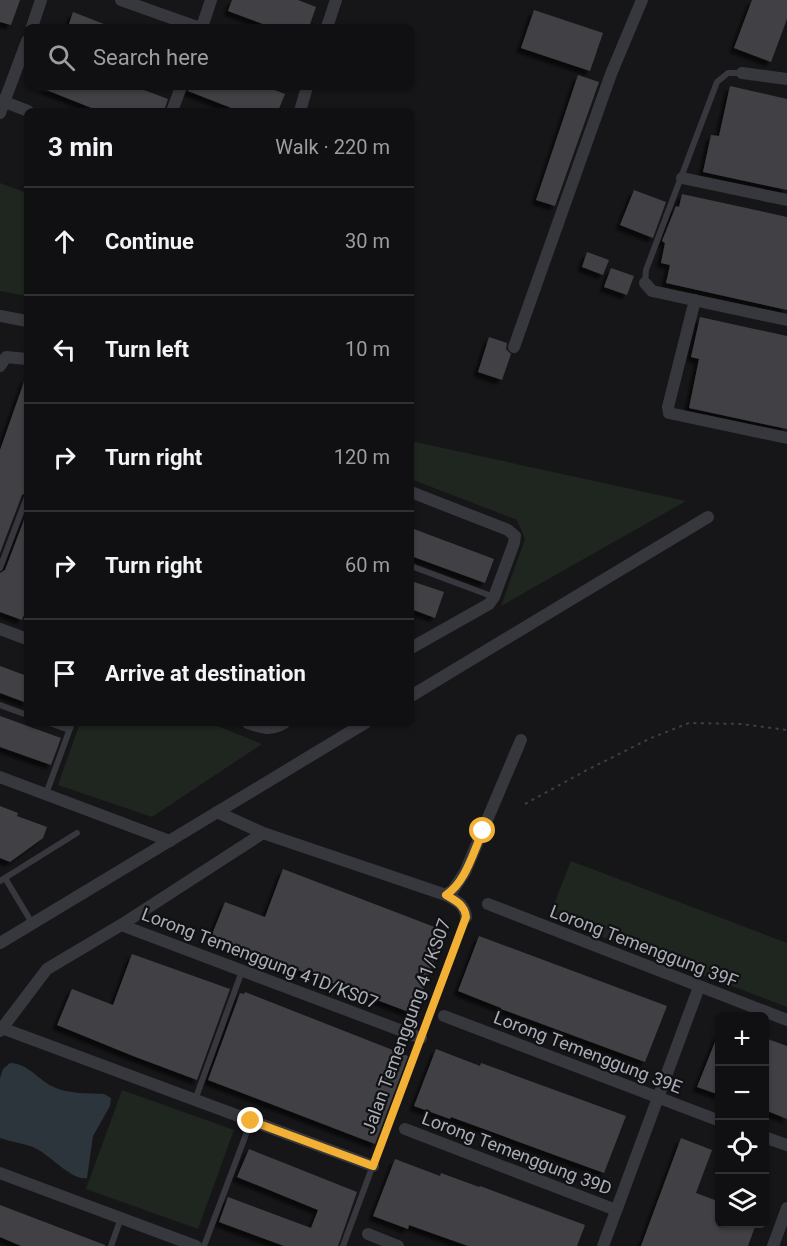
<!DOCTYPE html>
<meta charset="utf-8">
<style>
body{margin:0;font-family:Roboto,sans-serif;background:#1e1e20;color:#f1f3f6}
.controls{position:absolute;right:18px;bottom:18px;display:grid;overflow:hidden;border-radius:9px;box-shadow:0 2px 4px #0004}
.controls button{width:54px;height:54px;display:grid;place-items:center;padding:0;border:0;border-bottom:2px solid #303032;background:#101012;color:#f1f3f6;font:30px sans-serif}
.stop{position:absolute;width:18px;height:18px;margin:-14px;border:4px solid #f2b134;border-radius:50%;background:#fff}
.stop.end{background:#f2b134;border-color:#fff;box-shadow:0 2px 6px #0008}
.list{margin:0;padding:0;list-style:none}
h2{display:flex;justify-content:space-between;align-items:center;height:78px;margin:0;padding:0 24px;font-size:26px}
h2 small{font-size:20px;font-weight:400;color:#9c9d9f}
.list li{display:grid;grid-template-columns:39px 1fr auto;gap:18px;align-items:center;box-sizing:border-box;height:108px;padding:0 24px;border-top:2px solid #303032}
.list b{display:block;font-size:22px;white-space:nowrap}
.list em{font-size:20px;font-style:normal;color:#9c9d9f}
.icon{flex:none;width:33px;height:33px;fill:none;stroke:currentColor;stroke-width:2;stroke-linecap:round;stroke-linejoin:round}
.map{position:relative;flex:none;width:787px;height:1246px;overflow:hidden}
.search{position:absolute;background:#101012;box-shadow:0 2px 4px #0004;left:24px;top:24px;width:390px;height:66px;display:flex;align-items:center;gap:15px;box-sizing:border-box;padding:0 21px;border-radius:9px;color:#9c9d9f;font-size:22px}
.panel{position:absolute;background:#101012;box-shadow:0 2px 4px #0004;left:24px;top:108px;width:390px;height:618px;border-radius:9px}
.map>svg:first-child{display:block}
.green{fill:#1e261f}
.water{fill:#2c353c}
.building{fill:#404145;filter:url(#shadow)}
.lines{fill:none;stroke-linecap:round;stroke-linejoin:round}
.path{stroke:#3d3f44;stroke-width:2;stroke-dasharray:3 4.5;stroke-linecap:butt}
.service{stroke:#37383d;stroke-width:6}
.minor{stroke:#37383d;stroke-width:12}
.route{stroke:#f2b134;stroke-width:8}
.labels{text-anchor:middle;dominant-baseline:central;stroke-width:4.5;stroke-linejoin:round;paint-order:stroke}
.street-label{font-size:18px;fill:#a8adb8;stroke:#111113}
</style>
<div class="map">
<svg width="787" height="1246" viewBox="0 0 787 1246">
<defs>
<filter id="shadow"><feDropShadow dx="-4.5" dy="4.5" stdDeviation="1.5" flood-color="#0009"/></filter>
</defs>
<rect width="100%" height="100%" fill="#161618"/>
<!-- green -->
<g class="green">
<polygon points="0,183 27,193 27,296 0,291"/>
<polygon points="411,441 686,501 501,606 525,539 517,520 411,479"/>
<polygon points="80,723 210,723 262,744 152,817 58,785"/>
<polygon points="571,861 787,943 787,1007 549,917"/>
<polygon points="122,1090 234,1130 198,1229 86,1189"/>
</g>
<!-- water -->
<path class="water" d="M 10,1063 C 30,1064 38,1081 56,1088 C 70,1094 89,1093 104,1094 L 111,1098 L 110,1106 L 93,1136 L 87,1178 C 71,1181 50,1154 33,1147 C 22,1143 11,1142 0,1138 L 0,1078 L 3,1069 Z"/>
<!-- building -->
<g class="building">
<polygon points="0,0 20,0 11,25 0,22"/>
<polygon points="232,0 298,0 316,7 309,27 271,27 228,11"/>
<polygon points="752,0 787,0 787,19 771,62 734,48"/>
<polygon points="534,10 603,33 590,71 521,48"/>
<polygon points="73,12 109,26 109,27 68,27"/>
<polygon points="578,75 599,82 555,206 536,200"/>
<polygon points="730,86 787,99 787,190 703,172 711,135 719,136"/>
<polygon points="39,87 136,87 168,99 164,111 99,111"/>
<polygon points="189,87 267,87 285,94 278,111 239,111 188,91"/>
<polygon points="634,190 666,202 653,238 620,225"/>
<polygon points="682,194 787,217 787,310 666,283 670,265 661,263 665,243 662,241 676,206 679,207"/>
<polygon points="587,252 609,260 603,275 582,267"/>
<polygon points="611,268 634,276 627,295 604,287"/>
<polygon points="700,317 787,336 787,429 689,408 699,359 691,357"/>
<polygon points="489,337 507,343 506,349 511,354 502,380 478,372"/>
<polygon points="25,379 27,379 27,492 22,495 0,553 0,450"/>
<polygon points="27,512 27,607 22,620 0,612 0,573 5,570"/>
<polygon points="411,528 494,559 485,583 411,556"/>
<polygon points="411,581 444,592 435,618 411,609"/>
<polygon points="0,666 27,676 27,703 0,693"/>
<polygon points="0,716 61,738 51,765 0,747"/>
<polygon points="0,806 18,813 17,816 47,827 43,838 10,862 0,858"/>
<polygon points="283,869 445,931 414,1014 211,937 225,902 265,917"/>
<polygon points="479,936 667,1006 645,1062 501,1009 501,1008 458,991"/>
<polygon points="132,954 230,989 197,1080 133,1056 57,1025 72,989 113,1005"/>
<polygon points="245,992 408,1056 375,1144 208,1080 240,993 244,994"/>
<polygon points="719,1032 720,1032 720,1095 697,1087"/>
<polygon points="765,1038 787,1046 787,1119 765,1110"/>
<polygon points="436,1049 480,1066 481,1063 626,1116 604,1173 451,1117 450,1119 414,1106"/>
<polygon points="681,1138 712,1150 696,1193 720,1202 720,1224 756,1224 748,1246 641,1246"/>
<polygon points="249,1149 357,1192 338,1246 284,1246 219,1222 228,1197 311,1228 318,1210 237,1177"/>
<polygon points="395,1159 440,1176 441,1173 479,1187 480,1186 585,1225 577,1246 468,1246 409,1225 408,1229 373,1216"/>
<polygon points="0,1205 105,1245 105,1246 21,1246 0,1237"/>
</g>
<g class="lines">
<!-- path -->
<polyline class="path" points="525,804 585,771 651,738 689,723 741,724 787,730"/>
<!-- service -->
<g class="service">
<polyline points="645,283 646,270 717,82 728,73 742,73"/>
<polyline points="411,566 494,597"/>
<polyline points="0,568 27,497"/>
<polyline points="0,705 27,715"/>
<polyline points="50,723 69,730"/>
<polyline points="46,794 72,723"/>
<polyline points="5,878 32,923"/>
<polyline points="0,881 77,833"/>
<polyline points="195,1100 242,971"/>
<polyline points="111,1246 121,1218"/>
<polyline points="204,1246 251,1121"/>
<polyline points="343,1246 465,917"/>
</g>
<!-- minor -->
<g class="minor">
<polyline points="121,0 197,27"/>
<polyline points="32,27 41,0"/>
<polyline points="202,27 211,0"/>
<polyline points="327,27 336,0"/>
<polyline points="742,73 787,79"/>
<polyline points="0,100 28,111"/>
<polyline points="172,111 181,87"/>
<polyline points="300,111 307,87"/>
<polyline points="0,113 27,41"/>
<polyline points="682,178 787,200"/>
<polyline points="645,283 652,291 787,320"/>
<polyline points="695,300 668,407 669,413 787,438"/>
<polyline points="0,316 27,321"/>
<polyline points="514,347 611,74 642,0"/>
<polyline points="0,366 6,357 27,359"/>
<polyline points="411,492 508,530 515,536 514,543 494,597 489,604 411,648"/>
<polyline points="0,629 27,639"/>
<polyline points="411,696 708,517"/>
<path d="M 248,723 C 262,728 270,731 284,723"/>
<polyline points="0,777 170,841"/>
<polyline points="217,812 263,833 446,895 453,890 465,872 521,740"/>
<path d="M 446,895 C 455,900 465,904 466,917"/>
<polyline points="488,904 787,1020"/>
<polyline points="121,925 421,1038"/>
<polyline points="0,943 365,723"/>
<polyline points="444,1016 720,1121"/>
<polyline points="2,1028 373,1166"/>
<polyline points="0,1031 47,969 121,925 263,833"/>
<polyline points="405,1129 616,1210"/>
<polyline points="764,1137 787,1145"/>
<polyline points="0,1173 196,1246"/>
<polyline points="368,1234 398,1246"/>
<polyline points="603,1246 699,987"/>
<polyline points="773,1246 787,1208"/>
</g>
</g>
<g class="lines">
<!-- route -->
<path class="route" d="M 251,1121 L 373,1166 L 466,917 C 465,905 455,900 446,895 C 466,882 473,852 483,831"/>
</g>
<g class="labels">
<!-- street labels -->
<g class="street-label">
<text transform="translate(644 946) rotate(21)">Lorong Temenggung 39F</text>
<text transform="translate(260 958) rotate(21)">Lorong Temenggung 41D/KS07</text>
<text transform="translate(406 1026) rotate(-70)">Jalan Temenggung 41/KS07</text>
<text transform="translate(588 1052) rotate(21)">Lorong Temenggung 39E</text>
<text transform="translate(517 1153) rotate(21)">Lorong Temenggung 39D</text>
</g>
</g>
</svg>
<div class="controls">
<button>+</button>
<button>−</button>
<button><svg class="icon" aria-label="locate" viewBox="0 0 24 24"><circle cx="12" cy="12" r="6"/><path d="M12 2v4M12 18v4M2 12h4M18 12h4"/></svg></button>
<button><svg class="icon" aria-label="layers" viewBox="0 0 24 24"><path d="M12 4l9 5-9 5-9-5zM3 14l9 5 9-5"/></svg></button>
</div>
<div class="stop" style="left:483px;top:831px"></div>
<div class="stop end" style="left:251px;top:1121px"></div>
<div class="search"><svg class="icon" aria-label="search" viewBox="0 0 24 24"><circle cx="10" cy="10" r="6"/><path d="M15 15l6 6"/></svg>Search here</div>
<section class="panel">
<h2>3 min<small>Walk · 220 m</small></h2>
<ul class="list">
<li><svg class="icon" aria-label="ahead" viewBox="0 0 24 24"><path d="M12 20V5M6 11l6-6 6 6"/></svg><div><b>Continue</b></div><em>30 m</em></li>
<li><svg class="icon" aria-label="left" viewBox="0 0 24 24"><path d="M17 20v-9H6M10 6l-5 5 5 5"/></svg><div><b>Turn left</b></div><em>10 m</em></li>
<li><svg class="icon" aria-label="right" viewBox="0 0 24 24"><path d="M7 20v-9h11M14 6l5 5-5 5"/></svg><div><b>Turn right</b></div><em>120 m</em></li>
<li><svg class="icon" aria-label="right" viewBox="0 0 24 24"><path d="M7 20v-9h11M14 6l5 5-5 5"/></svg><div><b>Turn right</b></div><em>60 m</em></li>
<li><svg class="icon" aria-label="arrive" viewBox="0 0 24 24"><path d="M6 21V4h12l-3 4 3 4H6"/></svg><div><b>Arrive at destination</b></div></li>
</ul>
</section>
</div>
